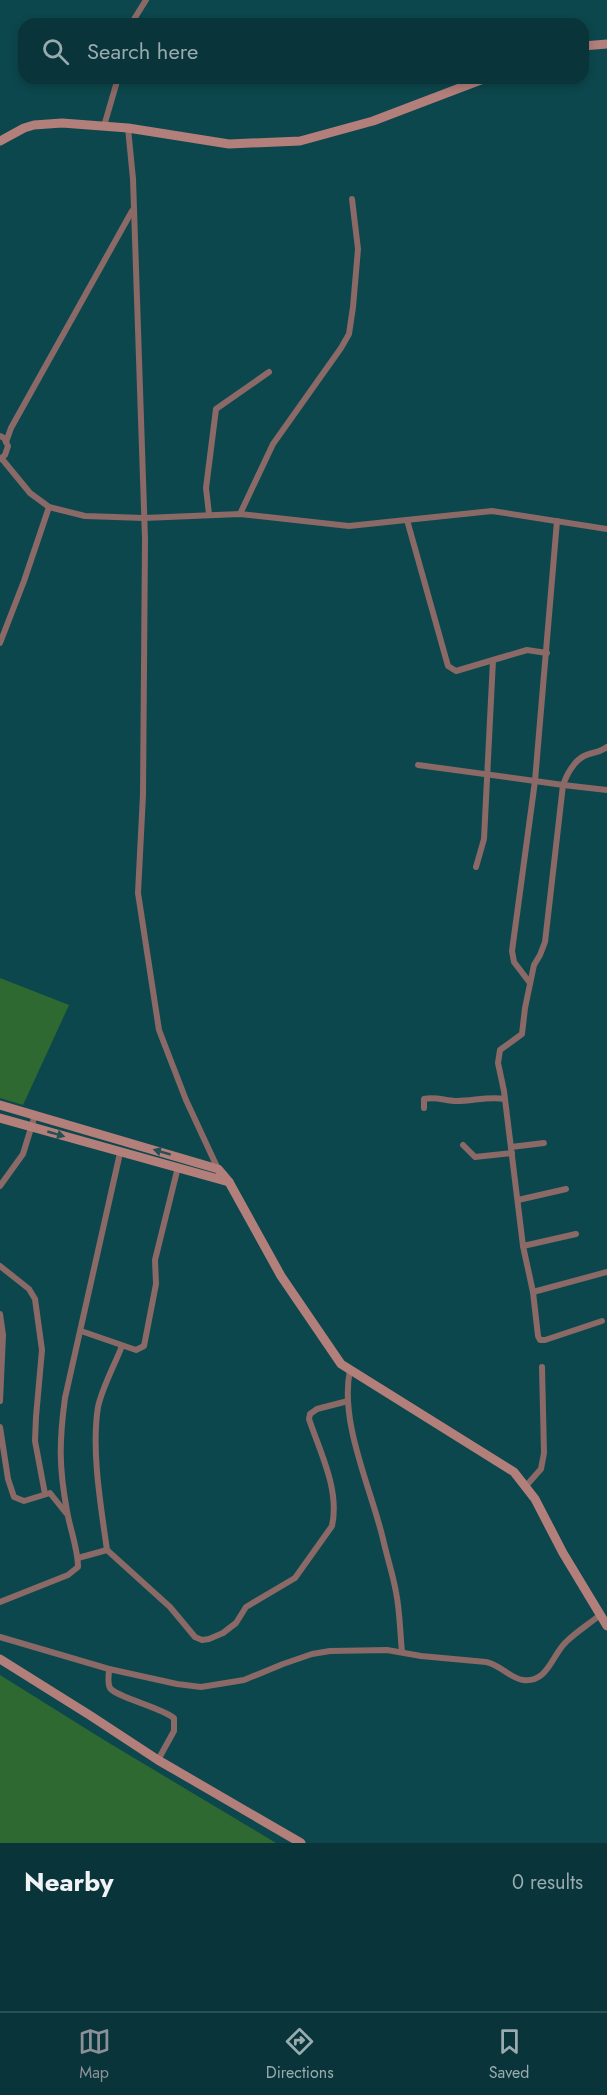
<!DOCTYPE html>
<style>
body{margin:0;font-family:Jost,sans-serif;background:#123d42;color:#f1f3f6}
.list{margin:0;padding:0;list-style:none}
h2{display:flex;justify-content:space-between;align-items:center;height:78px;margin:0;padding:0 24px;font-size:26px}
h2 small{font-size:20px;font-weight:400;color:#99abaf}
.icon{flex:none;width:33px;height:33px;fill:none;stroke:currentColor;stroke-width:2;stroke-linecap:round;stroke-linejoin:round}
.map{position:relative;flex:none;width:607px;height:1843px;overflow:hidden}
.search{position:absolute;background:#09353a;box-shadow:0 3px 9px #0003;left:18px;right:18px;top:18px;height:66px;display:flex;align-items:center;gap:15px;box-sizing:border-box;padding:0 21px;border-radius:18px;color:#99abaf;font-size:22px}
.sheet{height:168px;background:#09353a}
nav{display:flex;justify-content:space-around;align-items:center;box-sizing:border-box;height:84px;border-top:2px solid #295054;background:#09353a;font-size:16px;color:#99abaf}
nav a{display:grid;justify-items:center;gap:3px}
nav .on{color:#8c9099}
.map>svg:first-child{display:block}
.green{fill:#2f6932}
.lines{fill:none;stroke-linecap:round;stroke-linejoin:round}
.street{stroke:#8a6966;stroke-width:6}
.secondary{stroke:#b37f7b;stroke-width:9}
.oneway{fill:#254f54}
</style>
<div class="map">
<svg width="607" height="1843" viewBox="0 0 607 1843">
<rect width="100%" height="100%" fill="#0c474d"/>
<!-- green -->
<g class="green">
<polygon points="0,978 69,1005 23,1105 0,1098"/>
<polygon points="0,1675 104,1740 276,1843 0,1843"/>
</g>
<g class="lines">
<!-- street -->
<g class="street">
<polyline points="131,24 146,0"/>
<polyline points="104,126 118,78"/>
<polyline points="128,128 133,179 145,539 143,795 138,893 159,1030 186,1100 218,1169"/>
<polyline points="0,436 4,438 8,446 5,455 0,459"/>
<polyline points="6,442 11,428 132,211"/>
<polyline points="2,459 30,493 49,507 85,516 144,518 240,514 349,526 492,511 607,529"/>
<polyline points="209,514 206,488 216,409 269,372"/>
<polyline points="240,514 273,444 341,348 349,334 353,307 358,249 352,199"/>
<polyline points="407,520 448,666 456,671 493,660"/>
<polyline points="557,521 535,781 563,785 545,942 540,955 534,965 525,1008 522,1034 500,1050 498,1063 504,1091 523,1246 533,1292 538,1336 540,1340 545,1340 602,1321"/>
<polyline points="0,643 24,581 49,507"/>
<path d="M 607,747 C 599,753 592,752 584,756 C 573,762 567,774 563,785 L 607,790"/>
<polyline points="418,765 535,781 512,951 514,962 530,983"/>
<polyline points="476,867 484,839 493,660 527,650 547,653"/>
<path d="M 424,1108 L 424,1099 C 436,1096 445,1101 457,1101 C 473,1101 489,1096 505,1099"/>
<polyline points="463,1145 475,1157 512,1153"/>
<polyline points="511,1147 544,1143"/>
<polyline points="0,1186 23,1154 35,1115"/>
<polyline points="518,1200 566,1189"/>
<polyline points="523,1246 576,1234"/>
<polyline points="0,1266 29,1289 35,1299 42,1350 36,1417 35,1441 45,1494"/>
<polyline points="533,1292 607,1272"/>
<polyline points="0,1314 3,1335 0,1401"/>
<polyline points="81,1331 136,1350 144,1346 156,1284 155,1260 178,1167"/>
<path d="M 350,1370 C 339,1422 371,1488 383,1539 C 387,1557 393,1575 396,1592 C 400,1612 400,1632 402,1652"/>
<polyline points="0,1427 8,1479 14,1497 24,1501 50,1493 66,1513"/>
<polyline points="525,1487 541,1469 544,1453 542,1367"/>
<path d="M 107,1550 C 101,1507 91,1450 98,1407 C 102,1388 115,1364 122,1346"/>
<path d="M 78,1558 L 107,1550 L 170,1607 L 195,1637 L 202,1640 L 209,1639 L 223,1633 L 236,1623 L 246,1607 L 295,1578 L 332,1526 C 340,1490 320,1452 309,1419 L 310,1414 L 317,1409 L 348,1401"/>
<path d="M 0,1602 L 68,1575 L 78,1567 C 78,1549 70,1529 67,1511 C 59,1468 59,1442 65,1398 L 120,1153"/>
<path d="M 0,1637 L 109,1669 L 177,1684 L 201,1687 L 244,1680 L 283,1664 L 312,1654 L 330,1651 L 387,1650 L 421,1656 L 486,1662 C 501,1665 511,1679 523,1680 C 548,1683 552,1655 566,1642 C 576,1632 589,1624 600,1615"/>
<path d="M 109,1669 C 109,1676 107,1682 110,1688 C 116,1697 160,1707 174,1718 L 174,1731 L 158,1760"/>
</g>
<!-- secondary -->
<g class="secondary">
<polyline points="583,46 607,44"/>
<polyline points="0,141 24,128 34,125 62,123 128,128 229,144 300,141 373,121 486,78"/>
<polyline points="0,1105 218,1169 229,1182 281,1276 341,1364 514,1472 535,1499 563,1553 607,1626"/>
<polyline points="0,1118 229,1182"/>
<polyline points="0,1659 91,1716 158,1760 301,1843"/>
</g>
</g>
<!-- one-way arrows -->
<defs><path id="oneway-solid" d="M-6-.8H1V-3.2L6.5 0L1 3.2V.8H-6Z" transform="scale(1.5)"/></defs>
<g class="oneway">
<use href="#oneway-solid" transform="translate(56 1134) rotate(16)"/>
<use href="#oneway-solid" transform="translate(162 1152) rotate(-164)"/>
</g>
</svg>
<div class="search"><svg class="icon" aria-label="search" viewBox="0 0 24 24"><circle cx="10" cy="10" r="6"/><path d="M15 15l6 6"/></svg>Search here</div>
</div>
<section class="sheet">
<h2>Nearby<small>0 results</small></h2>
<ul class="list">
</ul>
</section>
<nav>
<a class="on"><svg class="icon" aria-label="map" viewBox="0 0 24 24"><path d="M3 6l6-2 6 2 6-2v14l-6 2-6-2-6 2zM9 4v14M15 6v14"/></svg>Map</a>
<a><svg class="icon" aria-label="directions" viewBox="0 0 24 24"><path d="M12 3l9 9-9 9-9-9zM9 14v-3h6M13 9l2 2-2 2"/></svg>Directions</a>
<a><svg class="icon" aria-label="saved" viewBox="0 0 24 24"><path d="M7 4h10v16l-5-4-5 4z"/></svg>Saved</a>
</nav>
